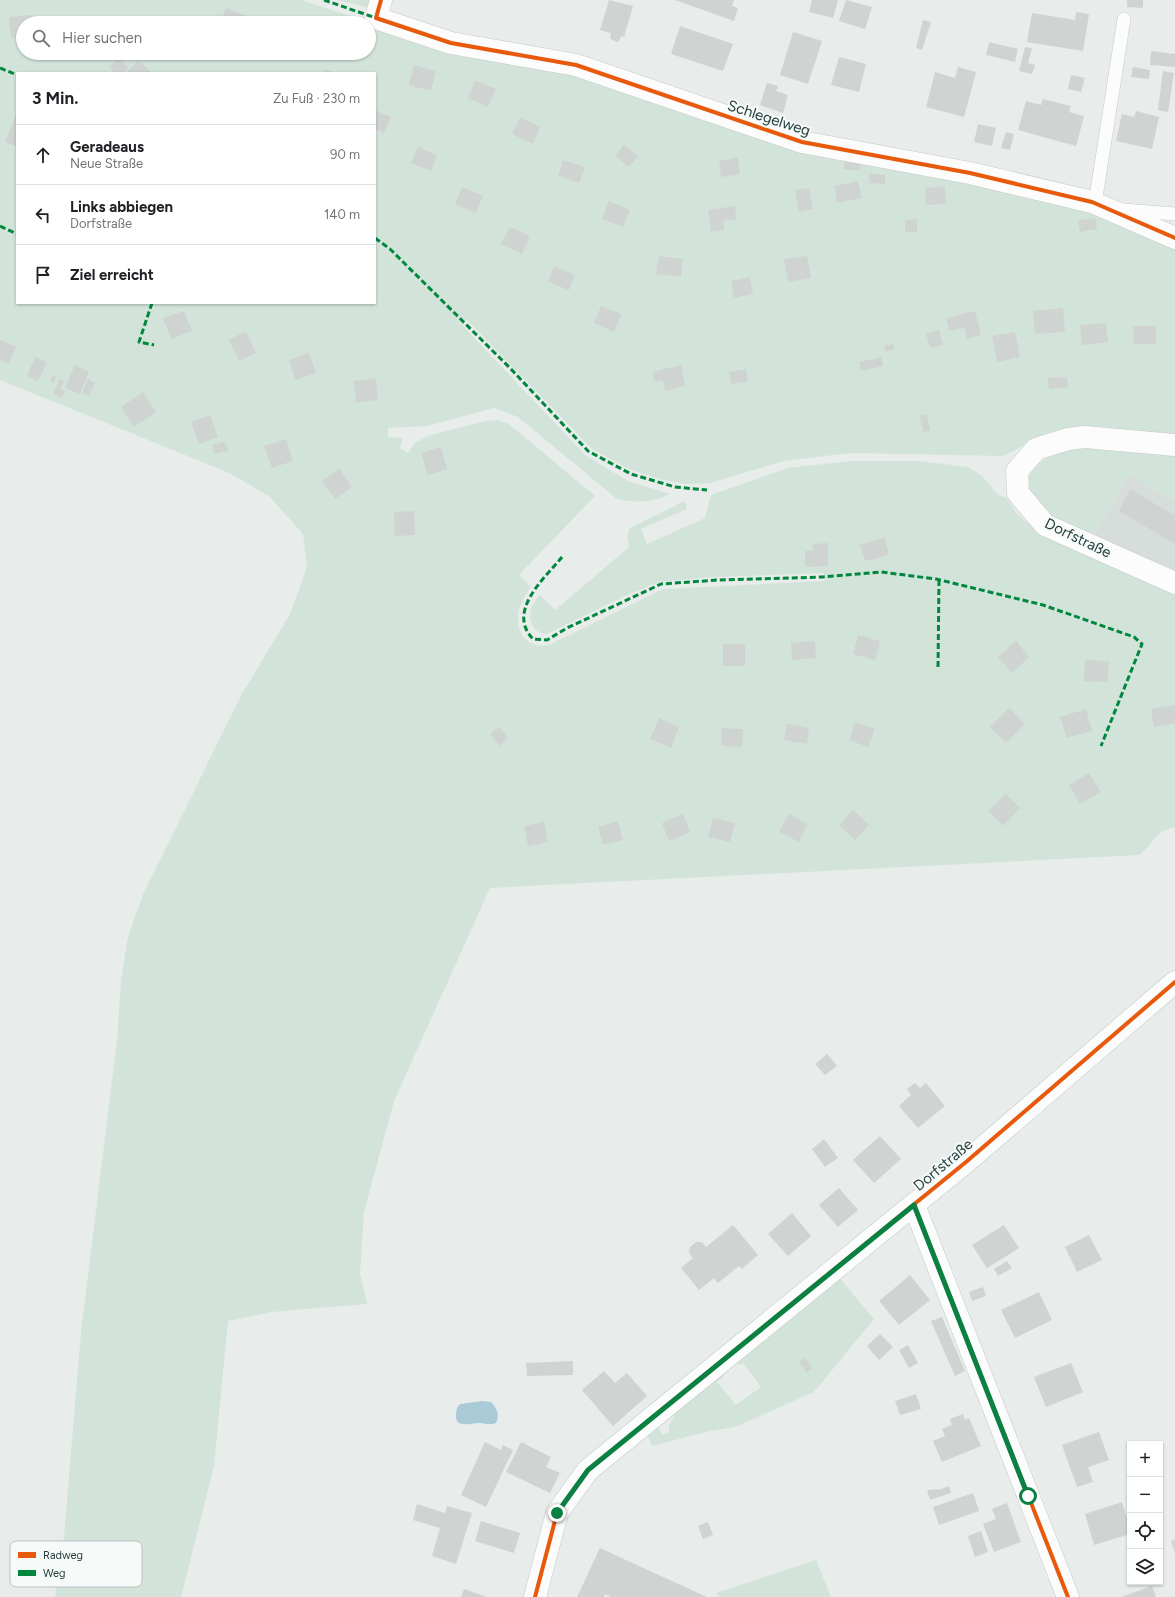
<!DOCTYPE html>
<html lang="de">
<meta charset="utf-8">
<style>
body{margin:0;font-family:Figtree,sans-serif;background:#f2f2f2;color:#202124}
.controls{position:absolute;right:12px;bottom:12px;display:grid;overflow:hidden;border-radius:0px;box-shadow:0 1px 3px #0004}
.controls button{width:36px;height:36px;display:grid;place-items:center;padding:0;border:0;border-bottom:1px solid #e0e0e0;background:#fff;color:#202124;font:20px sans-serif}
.stop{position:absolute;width:12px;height:12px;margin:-9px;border:3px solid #0b8043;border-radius:50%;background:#fff}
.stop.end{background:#0b8043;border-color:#fff;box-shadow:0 1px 4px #0008}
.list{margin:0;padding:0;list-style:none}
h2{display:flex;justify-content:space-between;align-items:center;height:52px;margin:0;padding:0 16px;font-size:17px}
h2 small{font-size:13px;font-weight:400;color:#757577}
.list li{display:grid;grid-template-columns:26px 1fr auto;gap:12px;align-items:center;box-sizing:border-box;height:60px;padding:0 16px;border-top:1px solid #e0e0e0}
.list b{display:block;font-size:15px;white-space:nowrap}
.list p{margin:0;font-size:13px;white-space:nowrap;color:#757577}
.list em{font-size:13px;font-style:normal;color:#757577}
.icon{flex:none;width:22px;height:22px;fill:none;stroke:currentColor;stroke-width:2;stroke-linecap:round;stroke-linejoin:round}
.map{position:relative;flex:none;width:1175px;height:1597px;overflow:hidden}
.search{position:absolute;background:#fff;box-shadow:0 1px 3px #0004;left:16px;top:16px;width:360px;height:44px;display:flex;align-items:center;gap:10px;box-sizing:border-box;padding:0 14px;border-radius:22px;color:#757577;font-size:15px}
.panel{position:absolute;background:#fff;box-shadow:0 1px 3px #0004;left:16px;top:72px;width:360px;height:232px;border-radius:0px}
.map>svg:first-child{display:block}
.built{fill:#d6dddb}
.green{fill:#d2e4da;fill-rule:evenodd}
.water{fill:#abcad8}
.building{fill:#cfd3d2}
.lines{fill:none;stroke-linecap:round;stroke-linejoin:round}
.lane-casing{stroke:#c5c9c8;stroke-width:14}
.street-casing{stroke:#c5c9c8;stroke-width:23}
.secondary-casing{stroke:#c3c9c8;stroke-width:23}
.lane{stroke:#fcfcfc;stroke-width:13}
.street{stroke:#fcfcfc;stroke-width:22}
.secondary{stroke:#fcfcfc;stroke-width:22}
.quiet{stroke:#00873e;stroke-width:3;stroke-dasharray:6 3;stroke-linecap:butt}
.cycleway-casing{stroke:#f6faf9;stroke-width:6}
.cycleway{stroke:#e8590c;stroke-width:4}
.route{stroke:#0b8043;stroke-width:5}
.labels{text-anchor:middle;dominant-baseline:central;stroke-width:4;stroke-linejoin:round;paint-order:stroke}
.street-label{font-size:15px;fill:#253f3d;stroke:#f6faf9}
.key{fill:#f6faf9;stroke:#b7c2c1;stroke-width:1}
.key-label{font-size:11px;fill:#253f3d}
</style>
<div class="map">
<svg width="1175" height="1597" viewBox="0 0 1175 1597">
<rect width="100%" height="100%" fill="#e8eceb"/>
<!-- built -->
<polygon class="built" points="1129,474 1175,502 1175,574 1094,536"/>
<!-- green -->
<g class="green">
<path d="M 0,0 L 301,0 L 381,26 L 554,66 L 1057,199 L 1175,244 L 1175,435 L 1065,429 L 1047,433 L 1004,456 L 850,453 L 784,461 L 710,483 L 685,484 L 663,480 L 631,470 L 592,449 L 466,319 L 463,326 L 585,455 L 628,481 L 670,494 C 653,503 636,503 617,499 L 518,417 L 494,408 L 427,426 L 388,428 L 388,437 L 403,438 L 400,448 L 408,453 L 416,442 L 431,435 L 485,421 L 496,420 L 509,424 L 595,496 L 519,575 L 531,587 C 526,594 522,601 519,609 C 514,632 527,651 551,644 L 663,589 L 825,581 L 824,573 L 713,577 L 659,582 L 627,595 L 547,634 C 535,634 527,622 531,609 C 532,604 537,599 540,595 L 555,610 L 629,547 L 627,535 L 630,528 L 685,501 L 687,509 L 641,529 L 647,544 L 705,518 L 711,495 L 788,468 L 850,461 L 919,461 L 968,467 L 982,476 L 998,495 L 1007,498 L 1017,514 L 1040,534 L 1175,595 L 1175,827 L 1162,831 L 1140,855 L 490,888 L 394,1101 L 364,1212 L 360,1273 L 367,1304 L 272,1312 L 228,1321 L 214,1466 L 181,1597 L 55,1597 L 63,1549 L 81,1332 L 117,1040 L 121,981 L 128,936 L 144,892 L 242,694 L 290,614 L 307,567 L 303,534 L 269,496 L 227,472 L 0,380 ZM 23,23 L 369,23 L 369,53 L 23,53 ZM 17,73 L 375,73 L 375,303 L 17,303 Z"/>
<polygon points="337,0 373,0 370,8"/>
<path d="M 1079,446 L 1175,453 L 1175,502 L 1129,474 L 1094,536 L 1050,518 L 1028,490 C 1028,486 1028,481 1029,477 C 1035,459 1063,450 1079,446 Z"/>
<polygon points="838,1276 874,1319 814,1392 735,1427 710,1431 652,1446 646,1432 657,1424 662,1435 669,1432 669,1426 674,1416 672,1411 721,1371 725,1375 717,1382 736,1405 761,1387 743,1363 739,1365 735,1360"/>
<polygon points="816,1560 831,1597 719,1597 716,1593"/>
</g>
<!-- water -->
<path class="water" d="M 482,1401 L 491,1402 C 497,1408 500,1415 496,1423 C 490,1425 487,1424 481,1423 C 472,1422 455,1430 456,1415 C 456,1410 457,1407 460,1404 Z"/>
<!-- building -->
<g class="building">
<polygon points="609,0 633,6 624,37 622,36 618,42 612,40 610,37 611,33 600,30"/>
<polygon points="675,0 734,0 732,6 738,8 734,21"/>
<polygon points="812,0 838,0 833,18 809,12"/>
<polygon points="846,0 872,7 865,29 839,21"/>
<polygon points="1127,0 1143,0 1143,8 1127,7"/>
<polygon points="226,8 247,16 244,23 220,23"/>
<polygon points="1076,12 1089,14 1083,51 1027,42 1032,13 1075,20"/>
<polygon points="32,15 33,23 23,23 23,37 11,38 9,17"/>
<polygon points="923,20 931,22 922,50 916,48"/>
<polygon points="680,26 733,44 723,71 671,54"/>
<polygon points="793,32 822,41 808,84 780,75"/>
<polygon points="989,42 1018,49 1015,62 986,55"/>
<polygon points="1025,47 1032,48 1028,63 1035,65 1032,74 1019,71"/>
<polygon points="1151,51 1175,54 1175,67 1150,65"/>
<polygon points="265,53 289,53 285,61"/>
<polygon points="839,57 866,64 859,92 831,85"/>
<polygon points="119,58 128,67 123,73 115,73 109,67"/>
<polygon points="138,60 152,73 126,73"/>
<polygon points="414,65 436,71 431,91 409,85"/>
<polygon points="958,67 976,72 964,117 926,107 935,72 955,78"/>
<polygon points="1133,67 1150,70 1149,79 1131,77"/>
<polygon points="325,69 336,73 323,73"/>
<polygon points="1163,71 1174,73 1168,112 1158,110"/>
<polygon points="1071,75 1085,78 1081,92 1068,89"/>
<polygon points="475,81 496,89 488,107 468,98"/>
<polygon points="767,83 778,86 776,91 788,95 783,113 760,105"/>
<polygon points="1043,99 1071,106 1069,112 1084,116 1076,146 1018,130 1026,101 1041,105"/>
<polygon points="375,110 391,117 384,133 375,129"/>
<polygon points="1136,111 1159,117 1152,149 1116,141 1122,114 1134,117"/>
<polygon points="16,115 17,116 17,147 5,142"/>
<polygon points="520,117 540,127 533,144 512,134"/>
<polygon points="978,124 996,128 992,146 974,142"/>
<polygon points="1006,132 1014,134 1010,150 1001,148"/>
<polygon points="624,145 638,156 629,167 615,156"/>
<polygon points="418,147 437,155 431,171 411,163"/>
<polygon points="738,157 740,174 721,177 719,161"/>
<polygon points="563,160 585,167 579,183 558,176"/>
<polygon points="845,161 861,163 859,171 843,169"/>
<polygon points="869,173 885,175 885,184 869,183"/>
<polygon points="858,181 862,198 837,203 834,186"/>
<polygon points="945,186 946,204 926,205 925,188"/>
<polygon points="462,187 483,196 476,213 455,204"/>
<polygon points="809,188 813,209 799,212 795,190"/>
<polygon points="609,201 630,210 623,227 602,219"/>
<polygon points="735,206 736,219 723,221 724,230 711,232 708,210"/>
<polygon points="1096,218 1097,229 1080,232 1078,220"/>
<polygon points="917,219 917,232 905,232 905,220"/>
<polygon points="510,227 530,236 522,254 501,244"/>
<polygon points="659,256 683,259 681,277 656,274"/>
<polygon points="807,256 811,278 788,282 784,259"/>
<polygon points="554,266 575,275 569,290 548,282"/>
<polygon points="750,277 753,294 734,298 731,281"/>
<polygon points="601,306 621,314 614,332 594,323"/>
<polygon points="1063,308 1065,332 1035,334 1033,311"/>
<polygon points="184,311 192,331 171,339 163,318"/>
<polygon points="975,311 981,335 967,339 964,328 949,331 946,318"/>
<polygon points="1106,323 1108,342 1082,345 1080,325"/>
<polygon points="1133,326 1156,326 1156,344 1134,344"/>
<polygon points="939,330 943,345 930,348 926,333"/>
<polygon points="246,331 256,353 239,361 229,340"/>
<polygon points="1015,332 1020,357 997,362 992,336"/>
<polygon points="0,340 16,347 9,364 0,360"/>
<polygon points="893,344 894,350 885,351 884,346"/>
<polygon points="309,353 316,373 295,380 289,360"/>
<polygon points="35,357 47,362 38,381 27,376"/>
<polygon points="881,357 883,366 861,371 859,362"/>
<polygon points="75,365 89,372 80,394 65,388"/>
<polygon points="681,365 685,386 665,391 663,380 655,382 652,372"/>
<polygon points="746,369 748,381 731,384 729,372"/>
<polygon points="52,376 56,377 54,383 50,381"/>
<polygon points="1067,377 1068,387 1049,389 1048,378"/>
<polygon points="376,378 378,400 356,403 354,381"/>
<polygon points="60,379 64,381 60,389 65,391 62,398 53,394"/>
<polygon points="88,379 95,383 89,396 82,393"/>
<polygon points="143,392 156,412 134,427 121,407"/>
<polygon points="927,414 930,430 923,432 920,416"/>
<polygon points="210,415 218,437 199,444 191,422"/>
<polygon points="286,439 293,461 272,468 264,446"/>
<polygon points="225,442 228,451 214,454 212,445"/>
<polygon points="441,447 447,469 428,475 421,453"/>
<polygon points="339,468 352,487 335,499 322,481"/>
<polygon points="1130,489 1175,516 1175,544 1119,511"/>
<polygon points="414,511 415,535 395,536 394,512"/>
<polygon points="885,538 889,555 865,561 860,544"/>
<polygon points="828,543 828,566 805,567 805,551 813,551 813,544"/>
<polygon points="858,635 880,641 875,660 853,654"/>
<polygon points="815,641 816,658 792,660 791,643"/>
<polygon points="1016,641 1029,657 1012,673 998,657"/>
<rect x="723" y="644" width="22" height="22"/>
<polygon points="1085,660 1109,661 1108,682 1084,681"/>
<polygon points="1175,705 1175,723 1154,727 1151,709"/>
<polygon points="1009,708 1025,724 1006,743 990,727"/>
<polygon points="1086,709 1092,731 1067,738 1060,717"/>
<polygon points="659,718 679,727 671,748 650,739"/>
<polygon points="855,722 875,729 868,747 849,740"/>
<polygon points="787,724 809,728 807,744 784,740"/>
<polygon points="499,727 508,738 499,746 490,734"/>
<polygon points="722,728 743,729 742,747 721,746"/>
<polygon points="1089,773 1101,792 1080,804 1069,785"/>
<polygon points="1006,794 1020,808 1003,826 988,811"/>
<polygon points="853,810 869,825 855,840 839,825"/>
<polygon points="683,814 690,832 669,841 662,823"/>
<polygon points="789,814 808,824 799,842 779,832"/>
<polygon points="713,818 735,823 730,842 708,837"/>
<polygon points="618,821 623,840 603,845 598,827"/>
<polygon points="544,822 548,842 528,846 524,826"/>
<polygon points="827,1054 837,1066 825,1075 815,1064"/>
<polygon points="915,1083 920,1088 926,1083 945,1106 918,1128 899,1106 911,1095 907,1089"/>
<polygon points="880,1136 901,1159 874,1183 853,1160"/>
<polygon points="824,1139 838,1158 825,1167 812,1149"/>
<polygon points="839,1188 858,1210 838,1227 819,1205"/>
<polygon points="792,1213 811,1236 788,1256 768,1234"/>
<polygon points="733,1225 758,1255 742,1269 739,1266 718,1283 714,1278 699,1290 681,1268 693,1258 689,1253 690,1247 696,1242 702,1242 706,1247"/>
<polygon points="1004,1225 1019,1248 987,1268 972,1245"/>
<polygon points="1089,1235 1102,1260 1077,1272 1065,1247"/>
<polygon points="1007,1261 1012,1268 998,1276 994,1269"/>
<polygon points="910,1275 930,1300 899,1325 879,1301"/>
<polygon points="983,1287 986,1296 972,1301 969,1292"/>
<polygon points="1039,1292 1052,1320 1015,1338 1001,1310"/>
<polygon points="942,1317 965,1371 955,1376 931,1321"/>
<polygon points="880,1334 893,1347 879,1360 867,1346"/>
<polygon points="908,1345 918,1363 909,1368 899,1350"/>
<polygon points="805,1358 812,1368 807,1373 799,1362"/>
<polygon points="573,1361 573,1375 527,1376 526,1363"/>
<polygon points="1071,1363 1083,1392 1046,1407 1034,1377"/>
<polygon points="604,1371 615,1383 627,1373 647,1396 613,1426 582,1390"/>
<polygon points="916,1394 921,1409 900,1415 895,1401"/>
<polygon points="963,1414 965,1420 969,1418 981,1446 942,1462 933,1441 945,1436 942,1429 952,1425 950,1419"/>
<polygon points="1099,1432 1109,1460 1088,1467 1093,1482 1077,1487 1062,1445"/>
<polygon points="485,1442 501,1450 503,1445 513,1450 486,1507 461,1495"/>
<polygon points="521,1442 551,1457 546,1467 560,1473 550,1493 506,1472"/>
<polygon points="949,1486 951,1493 930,1500 927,1490 941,1489"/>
<polygon points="973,1493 979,1511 939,1525 933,1507"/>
<polygon points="1122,1502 1130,1528 1130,1534 1094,1545 1085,1514"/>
<polygon points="1007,1503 1021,1542 994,1552 983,1524 996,1519 992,1509"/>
<polygon points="417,1504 445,1513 447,1506 472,1513 456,1564 432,1556 440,1528 413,1520"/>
<polygon points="481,1521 520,1533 514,1553 475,1541"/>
<polygon points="708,1522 713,1535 703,1539 698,1526"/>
<polygon points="981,1531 988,1552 975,1557 968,1536"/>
<polygon points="1175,1540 1175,1553 1171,1541"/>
<polygon points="600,1548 615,1555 707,1597 611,1597 605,1594 604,1597 577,1597"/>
<polygon points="1152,1586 1156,1597 1121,1597"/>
<polygon points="464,1589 487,1597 461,1597"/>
</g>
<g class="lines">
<!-- lane casing -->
<g class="lane-casing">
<g id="lane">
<polyline points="1092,202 1096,197 1124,19"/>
<polyline points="1123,210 1175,214"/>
</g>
</g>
<!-- street casing -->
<g class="street-casing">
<g id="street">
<polyline points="381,0 376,18 451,43 576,65 802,142 970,173 1092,202 1175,238"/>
<polyline points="914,1205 1068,1597"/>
</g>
</g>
<!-- secondary casing -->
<g class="secondary-casing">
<g id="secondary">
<polyline points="1175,445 1085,437 1068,439 1036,449 1017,471 1018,493 1045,525 1175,583"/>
<polyline points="535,1597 557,1513 588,1470 966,1162 1175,982"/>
</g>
</g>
<!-- lane -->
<use href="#lane" class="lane"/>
<!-- street -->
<use href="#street" class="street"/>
<!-- secondary -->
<use href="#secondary" class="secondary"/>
<!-- quiet -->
<g class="quiet">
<polyline points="324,0 376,18"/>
<polyline points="0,68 17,75"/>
<polyline points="0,226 17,234"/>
<polyline points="375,238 390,249 510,368 588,451 631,474 675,487 707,490"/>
<polyline points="152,303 139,342 154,345"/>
<path d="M 562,557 C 545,578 506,611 533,639 L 547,640 L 567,628 L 661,584 L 718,580 L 823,577 L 881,572 L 936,579 L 1043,605 L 1134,637 L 1142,644 L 1101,746"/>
<polyline points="938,667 939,579"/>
</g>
<!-- cycleway casing -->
<g class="cycleway-casing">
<g id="cycleway">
<polyline points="381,0 376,18 451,43 576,65 802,142 970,173 1092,202 1175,238"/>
<polyline points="914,1205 1068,1597"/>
<polyline points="535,1597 557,1513 588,1470 966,1162 1175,982"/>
</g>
</g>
<!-- cycleway -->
<use href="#cycleway" class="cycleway"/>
</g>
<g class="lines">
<!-- route -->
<polyline class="route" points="557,1513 588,1470 914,1205 1028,1496"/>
</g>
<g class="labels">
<!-- street labels -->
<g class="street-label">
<text transform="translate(769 118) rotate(18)">Schlegelweg</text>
<text transform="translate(1078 538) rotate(26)">Dorfstraße</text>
<text transform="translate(943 1165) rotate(-40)">Dorfstraße</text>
</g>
</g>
<!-- legend -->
<rect x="10" y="1541" width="132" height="46" rx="6" class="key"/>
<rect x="18" y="1552" width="18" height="6" fill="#e8590c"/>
<rect x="18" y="1570" width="18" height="6" fill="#00873e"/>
<g class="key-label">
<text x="43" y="1559">Radweg</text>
<text x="43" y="1577">Weg</text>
</g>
</svg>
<div class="controls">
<button>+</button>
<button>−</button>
<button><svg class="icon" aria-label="locate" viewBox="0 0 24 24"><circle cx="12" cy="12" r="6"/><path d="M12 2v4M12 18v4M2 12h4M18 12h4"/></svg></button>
<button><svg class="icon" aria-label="layers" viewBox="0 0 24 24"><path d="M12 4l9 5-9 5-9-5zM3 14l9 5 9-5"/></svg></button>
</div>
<div class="stop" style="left:1028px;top:1496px"></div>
<div class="stop end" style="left:557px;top:1513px"></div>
<div class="search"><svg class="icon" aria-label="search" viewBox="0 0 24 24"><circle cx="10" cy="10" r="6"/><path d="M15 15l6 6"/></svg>Hier suchen</div>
<section class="panel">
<h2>3 Min.<small>Zu Fuß · 230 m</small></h2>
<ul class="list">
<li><svg class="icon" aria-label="ahead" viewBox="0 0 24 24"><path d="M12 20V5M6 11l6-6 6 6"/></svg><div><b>Geradeaus</b><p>Neue Straße</p></div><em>90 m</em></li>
<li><svg class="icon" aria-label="left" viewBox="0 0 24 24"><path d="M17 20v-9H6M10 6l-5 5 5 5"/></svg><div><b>Links abbiegen</b><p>Dorfstraße</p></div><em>140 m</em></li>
<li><svg class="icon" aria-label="arrive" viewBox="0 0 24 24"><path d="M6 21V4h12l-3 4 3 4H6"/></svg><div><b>Ziel erreicht</b></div></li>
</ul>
</section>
</div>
